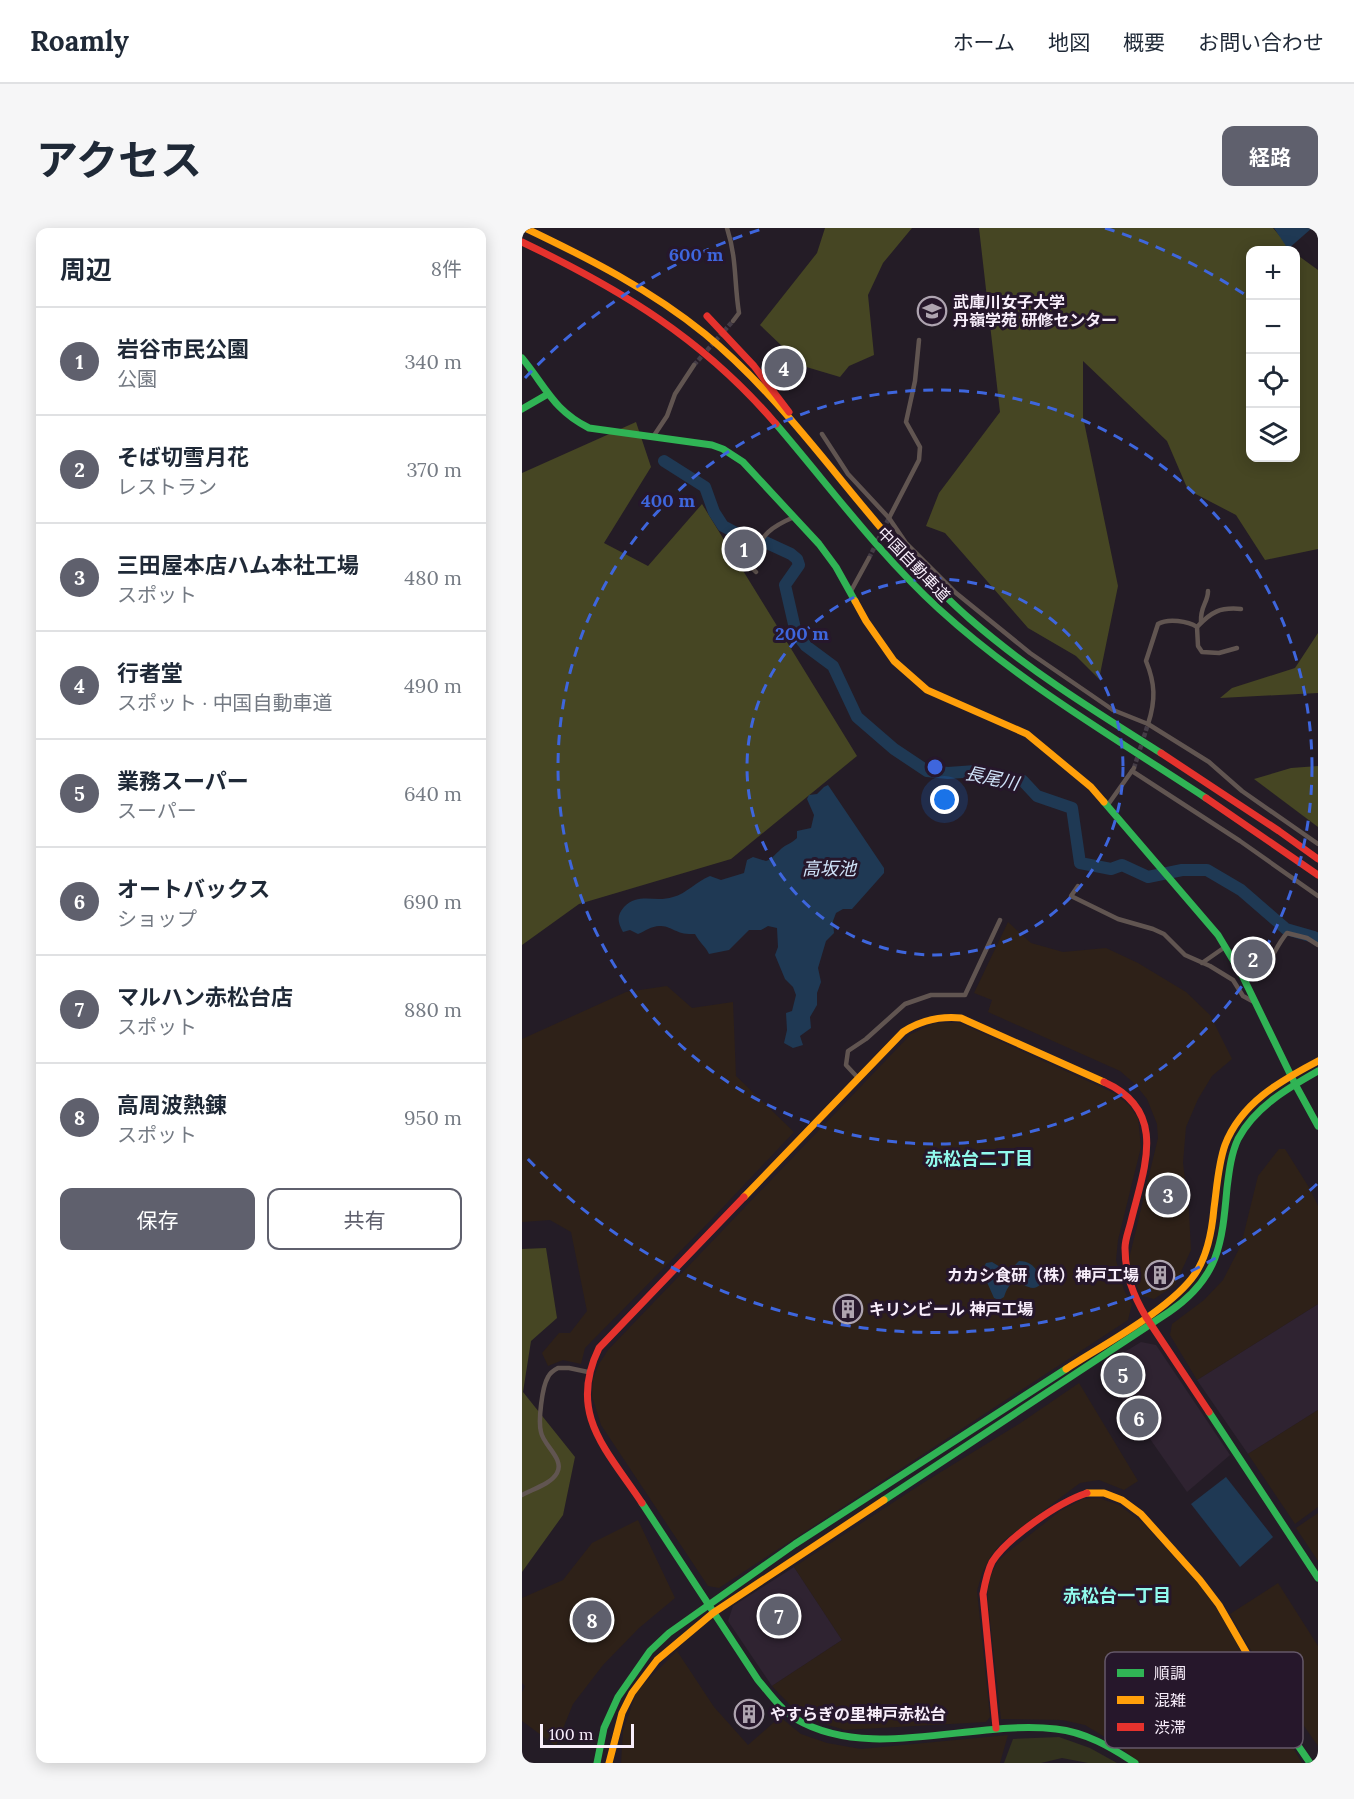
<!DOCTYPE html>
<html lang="ja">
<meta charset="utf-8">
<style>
body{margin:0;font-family:Lora,"Noto Sans JP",serif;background:#f6f6f7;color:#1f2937}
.controls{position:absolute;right:18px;top:18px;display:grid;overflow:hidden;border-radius:12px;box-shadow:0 3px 15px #0003}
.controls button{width:54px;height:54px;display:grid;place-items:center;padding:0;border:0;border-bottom:2px solid #e0e1e3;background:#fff;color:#1f2937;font:30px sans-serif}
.scale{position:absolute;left:18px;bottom:15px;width:94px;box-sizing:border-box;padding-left:6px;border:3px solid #f8eefb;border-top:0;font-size:16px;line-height:21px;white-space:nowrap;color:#f8eefb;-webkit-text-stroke:4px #26172b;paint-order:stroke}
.you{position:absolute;left:423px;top:572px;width:21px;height:21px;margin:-15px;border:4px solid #fff;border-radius:50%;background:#1a73e8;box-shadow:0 0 0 9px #1a73e833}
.badge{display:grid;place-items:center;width:39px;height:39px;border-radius:50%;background:#5f606d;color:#fff;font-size:20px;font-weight:700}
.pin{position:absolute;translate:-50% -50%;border:3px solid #fff;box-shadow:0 2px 6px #0006}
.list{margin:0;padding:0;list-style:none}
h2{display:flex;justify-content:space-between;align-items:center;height:78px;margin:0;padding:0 24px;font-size:26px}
h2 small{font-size:20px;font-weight:400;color:#747a83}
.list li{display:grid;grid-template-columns:39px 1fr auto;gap:18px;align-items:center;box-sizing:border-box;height:108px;padding:0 24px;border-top:2px solid #e0e1e3}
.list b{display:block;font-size:22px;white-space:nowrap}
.list p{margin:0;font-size:20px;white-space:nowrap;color:#747a83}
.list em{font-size:20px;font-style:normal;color:#747a83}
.actions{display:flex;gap:12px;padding:18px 24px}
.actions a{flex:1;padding:14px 0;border:2px solid #5f606d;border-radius:12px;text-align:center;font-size:21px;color:#5f606d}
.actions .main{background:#5f606d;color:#fff}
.icon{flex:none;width:33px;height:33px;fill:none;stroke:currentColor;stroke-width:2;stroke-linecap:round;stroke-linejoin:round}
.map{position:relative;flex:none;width:796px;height:1535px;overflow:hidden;border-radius:12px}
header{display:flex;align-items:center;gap:36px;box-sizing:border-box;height:84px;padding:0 30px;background:#fff;border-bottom:2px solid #e0e1e3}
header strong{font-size:28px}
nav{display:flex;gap:33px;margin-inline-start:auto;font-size:21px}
.intro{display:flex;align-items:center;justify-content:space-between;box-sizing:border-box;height:144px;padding:0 36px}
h1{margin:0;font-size:42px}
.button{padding:15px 27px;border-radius:12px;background:#5f606d;color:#fff;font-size:21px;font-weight:700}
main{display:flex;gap:36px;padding:0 36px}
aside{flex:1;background:#fff;border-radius:12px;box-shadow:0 3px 15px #0003}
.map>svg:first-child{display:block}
.commercial{fill:#2f2331}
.industrial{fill:#2e2118}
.green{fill:#33321e}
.forest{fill:#464623}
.water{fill:#1f3954}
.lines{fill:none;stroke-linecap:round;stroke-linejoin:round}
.river{stroke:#1f3954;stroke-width:12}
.street-tunnel{stroke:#443c46;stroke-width:4.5;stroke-dasharray:4.5 2;stroke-linecap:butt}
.street{stroke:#615551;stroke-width:4.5}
.fast{stroke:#30b455;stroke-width:7}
.slow{stroke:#ff9f0a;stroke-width:7}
.jam{stroke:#e5322d;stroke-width:7}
.ring{fill:none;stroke:#3e66dd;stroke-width:3;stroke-dasharray:10 8}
.labels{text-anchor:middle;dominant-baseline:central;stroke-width:6;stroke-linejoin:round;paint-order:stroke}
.poi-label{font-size:16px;font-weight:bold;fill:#f8eefb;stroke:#26172b;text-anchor:start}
.street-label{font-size:16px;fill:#f8eefb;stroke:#26172b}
.water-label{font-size:18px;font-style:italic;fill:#d0e4fa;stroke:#26172b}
.neighbourhood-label{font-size:18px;font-weight:bold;fill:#91faed;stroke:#26172b}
.key{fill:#26172b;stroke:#655869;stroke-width:1.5}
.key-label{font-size:16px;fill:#f8eefb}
.centre{fill:#3e66dd;stroke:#26172b;stroke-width:3}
.ring-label{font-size:18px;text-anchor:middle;font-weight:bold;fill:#3e66dd;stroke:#26172b;stroke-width:6;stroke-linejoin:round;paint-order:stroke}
</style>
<header>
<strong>Roamly</strong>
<nav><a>ホーム</a><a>地図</a><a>概要</a><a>お問い合わせ</a></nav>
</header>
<div class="intro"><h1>アクセス</h1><a class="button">経路</a></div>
<main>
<aside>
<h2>周辺<small>8件</small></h2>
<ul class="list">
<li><span class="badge">1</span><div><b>岩谷市民公園</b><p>公園</p></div><em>340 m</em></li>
<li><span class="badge">2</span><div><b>そば切雪月花</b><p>レストラン</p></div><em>370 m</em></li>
<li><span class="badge">3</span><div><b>三田屋本店ハム本社工場</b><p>スポット</p></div><em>480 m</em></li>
<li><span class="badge">4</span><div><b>行者堂</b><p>スポット · 中国自動車道</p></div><em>490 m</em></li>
<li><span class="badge">5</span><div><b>業務スーパー</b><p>スーパー</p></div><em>640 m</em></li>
<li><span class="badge">6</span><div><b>オートバックス</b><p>ショップ</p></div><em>690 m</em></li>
<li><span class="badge">7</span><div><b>マルハン赤松台店</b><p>スポット</p></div><em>880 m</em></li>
<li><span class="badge">8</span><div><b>高周波熱錬</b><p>スポット</p></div><em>950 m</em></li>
</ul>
<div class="actions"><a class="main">保存</a><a>共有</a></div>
</aside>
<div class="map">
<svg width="796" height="1535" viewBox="0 0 796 1535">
<rect width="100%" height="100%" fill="#241c26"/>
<!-- commercial -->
<g class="commercial">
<polygon points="796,1076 796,1182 726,1226 675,1152"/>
<polygon points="619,1114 634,1117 708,1227 665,1264 578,1139"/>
<polygon points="272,1339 320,1412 250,1458 206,1393 211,1378"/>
</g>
<!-- industrial -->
<g class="industrial">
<polygon points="486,694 509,715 541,724 584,720 616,735 664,764 688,787 710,831 690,848 676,871 664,899 661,935 667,984 669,1022 653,1057 632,1071 620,1068 612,1053 607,1031 636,910 635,896 625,871 613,856 598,843 466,784 470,772 452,765"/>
<polygon points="145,758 170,780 211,774 214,848 272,904 189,992 63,1120 59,1136 41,1132 26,1138 20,1125 37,1105 48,1105 65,1083 49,1004 28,992 0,994 0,811 104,764"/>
<polygon points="413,795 438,795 592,865 607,877 616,890 619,919 596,1012 594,1032 602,1062 610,1076 606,1092 197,1360 186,1358 79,1197 70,1168 71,1151 77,1136 86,1122 389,806"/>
<polygon points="757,921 763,921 788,961 796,978 796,1076 675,1152 648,1107 650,1096 682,1072 701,1052 719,1017 736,948"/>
<polygon points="557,1155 616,1253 602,1262 577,1252 558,1255 480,1314 469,1328 460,1345 455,1363 468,1489 464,1494 323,1502 293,1493 267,1476 250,1458 320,1412 272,1339 401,1255 497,1196"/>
<polygon points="796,1182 796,1279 773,1296 726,1226"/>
<polygon points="577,1270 597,1277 621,1295 683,1363 705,1397 751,1485 780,1535 618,1535 594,1516 563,1497 540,1492 479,1491 466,1374 466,1359 469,1347 476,1333 486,1324 538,1283 561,1271"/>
<polygon points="796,1285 796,1333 774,1300"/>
<polygon points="116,1292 153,1370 117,1400 81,1437 51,1476 34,1518 0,1493 0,1464 3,1458 0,1455 0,1370 41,1352 70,1315"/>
<polygon points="756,1355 796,1418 796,1518 726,1418 708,1386"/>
<polygon points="155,1423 192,1479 226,1517 258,1489 279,1506 305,1515 339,1521 486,1507 478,1535 99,1535 101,1503 115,1463"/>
</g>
<!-- green -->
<polygon class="green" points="537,1509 568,1520 595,1535 566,1535 540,1530 519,1535 482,1535 491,1511"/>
<!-- forest -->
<g class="forest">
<polygon points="303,0 390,0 361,35 346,67 352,127 327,138 318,149 281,138 238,97 295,25"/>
<polygon points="457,0 751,0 770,22 728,22 728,230 774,230 774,26 796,42 796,321 743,332 714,287 666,262 645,213 561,133 561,189 596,358 577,451 554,428 506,400 423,305 404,298 417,265 478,184"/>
<polygon points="114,194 129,239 82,315 126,338 180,276 335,528 209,631 57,676 0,717 0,245"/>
<polygon points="796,405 796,465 698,470 710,460 773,440"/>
<polygon points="796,538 796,599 732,551 769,540"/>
<polygon points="24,1020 35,1090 9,1113 1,1164 53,1229 41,1287 0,1344 0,1021"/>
</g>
<!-- water -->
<g class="water">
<polygon points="752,0 790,0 766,21"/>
<path d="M 306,557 L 362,640 L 362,645 L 330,681 L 321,681 L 314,685 L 311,693 L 312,705 L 304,713 L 296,740 L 299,754 L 295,765 L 295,777 L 288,789 L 289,800 L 278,808 L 281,817 L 271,820 L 262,815 L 265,802 L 264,785 L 270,783 L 274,767 L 271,759 L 263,751 L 253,727 L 256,719 L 255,700 L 246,698 L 239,702 L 227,702 L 207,722 L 187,726 C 184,719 177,714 173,706 C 154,707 152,699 139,698 C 131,697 123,703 116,706 L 108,702 L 101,704 C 96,695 94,688 102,679 C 117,664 133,675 151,669 C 164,666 175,653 188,648 L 199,652 L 222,645 L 225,632 L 231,629 L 244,633 C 250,631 252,627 257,623 C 262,617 269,616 275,610 L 275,603 L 289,600 L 292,587 L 285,571 L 287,567 L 295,566 L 302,559 Z"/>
<path d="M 497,1033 C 511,1033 517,1043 519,1056 C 505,1071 493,1036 482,1069 L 477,1072 L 472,1070 L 460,1043 L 464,1035 L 470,1034 L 483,1042 L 489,1041 Z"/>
<polygon points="704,1249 751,1309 718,1339 669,1276"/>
</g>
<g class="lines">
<!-- river -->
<polyline class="river" points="142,233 183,259 192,284 201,298 231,314 243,314 269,326 275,331 277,337 263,357 274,405 284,418 311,438 335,489 372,521 405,543 426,545 454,543 477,550 501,553 515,568 550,580 558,635 589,641 600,637 626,649 660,642 685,642 719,662 764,701 792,709 796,712"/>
<!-- street-tunnel -->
<g class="street-tunnel">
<polyline points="172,137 211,93"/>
<polyline points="347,330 367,290"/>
<polyline points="612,540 626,496"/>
</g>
<!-- street -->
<g class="street">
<path d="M 205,0 C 215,31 212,54 217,85 L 211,93"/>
<polyline points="300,206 326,246 367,290 384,315 434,365 508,425 591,482 626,496 687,534 720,563 796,616"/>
<polyline points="131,209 145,188 153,166 172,137"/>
<polyline points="367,290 397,232 398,219 384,194 393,153 397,112"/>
<path d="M 234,344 L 225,335 C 242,308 242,302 272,289"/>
<polyline points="329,363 347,330"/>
<path d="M 679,394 C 678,378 686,375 686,363"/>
<path d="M 675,399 C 689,384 698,379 719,381"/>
<path d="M 626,496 C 634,472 633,455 624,433 L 636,396 C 646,390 666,393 675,399 L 676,418 L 680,424 L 697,425 L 715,420"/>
<polyline points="610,543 718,613 796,668"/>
<polyline points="585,578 612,540"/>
<polyline points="556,658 549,668 596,691 631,701 642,706 663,727 688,738 711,752 721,768 732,774"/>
<polyline points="680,735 703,719"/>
<path d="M 720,747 C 752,743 747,726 765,705 L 785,710 L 796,717"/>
<polyline points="337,851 324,837 326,823 344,811 383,776 409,767 443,767 478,692"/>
<path d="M 0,1267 C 11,1261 29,1256 35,1245 C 43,1231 21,1217 19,1204 C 16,1193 20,1159 26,1149 C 28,1145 32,1142 36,1140 L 47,1140 L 66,1144"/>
</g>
<!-- fast -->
<g class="fast">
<path d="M 0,130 C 24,159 31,182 67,200 L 190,217 L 201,221 L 221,234 L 297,316 L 314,339 L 333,373"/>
<polyline points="0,181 26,166"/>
<path d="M 254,196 C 308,259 356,325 417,381 C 498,455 593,510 684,570"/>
<path d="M 385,330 C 406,351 426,372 448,391 C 506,442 574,484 639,525"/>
<polyline points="582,574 696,707 720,747 773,856 796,898"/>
<polyline points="687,1184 796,1350"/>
<path d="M 362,1272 L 647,1084 C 697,1050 700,1016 705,960 C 707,944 709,926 716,911 C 733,879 766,860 796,843"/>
<path d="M 120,1275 L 236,1452 C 247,1465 259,1482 274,1491 C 349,1535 452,1491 534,1501 C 563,1504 589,1519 613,1535"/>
<polyline points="732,1438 766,1503 788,1535"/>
<polyline points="75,1535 82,1500 96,1469 128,1423 147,1405 273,1316 544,1141"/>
</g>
<!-- slow -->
<g class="slow">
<path d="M 3,0 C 66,30 129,62 183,106 C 261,170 318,256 385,330"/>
<polyline points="333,373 344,393 372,433 405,462 505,506 569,559 582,574"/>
<path d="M 222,969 L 381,804 C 399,792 417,788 439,790 L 582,854"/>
<path d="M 544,1141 C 581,1117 649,1081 673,1046 C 686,1027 690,1003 692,980 C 695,959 696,937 703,917 C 719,875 758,853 796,833"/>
<polyline points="565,1265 582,1265 600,1272 619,1286 678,1352 697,1377 732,1438"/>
<polyline points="87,1535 100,1485 110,1465 135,1432 191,1385 362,1272"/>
</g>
<!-- jam -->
<g class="jam">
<path d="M 0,14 C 100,62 181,111 254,196"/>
<polyline points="185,88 232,138 267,184"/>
<polyline points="639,525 757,603 796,631"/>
<polyline points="684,570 796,647"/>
<path d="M 582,854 C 647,883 622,940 609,993 C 607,1002 603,1011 603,1020 C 603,1046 611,1067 624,1089 L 687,1184"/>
<path d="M 120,1275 C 85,1222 45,1186 77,1120 L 222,969"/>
<path d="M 474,1500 L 461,1366 C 463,1355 465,1344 470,1334 C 485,1310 537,1274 565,1265"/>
</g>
</g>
<!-- distance rings -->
<g class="ring">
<circle cx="413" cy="539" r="188"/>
<circle cx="413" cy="539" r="377"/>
<path d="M795 956A565 565 0 0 1 3 928M3 150A565 565 0 0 1 243 0M583 0A565 565 0 0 1 725 68"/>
</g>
<!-- icons -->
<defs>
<g id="university-ring" transform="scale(1.5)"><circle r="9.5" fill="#26172b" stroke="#aea4b0" stroke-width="1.5"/><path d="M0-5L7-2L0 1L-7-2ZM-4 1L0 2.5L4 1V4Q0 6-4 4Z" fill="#aea4b0"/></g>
<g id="building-ring" transform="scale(1.5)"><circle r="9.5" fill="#26172b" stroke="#aea4b0" stroke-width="1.5"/><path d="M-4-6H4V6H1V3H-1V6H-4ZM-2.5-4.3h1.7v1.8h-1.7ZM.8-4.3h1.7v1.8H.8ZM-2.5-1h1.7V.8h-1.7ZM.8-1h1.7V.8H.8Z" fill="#aea4b0"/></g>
</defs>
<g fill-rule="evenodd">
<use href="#university-ring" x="410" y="83"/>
<use href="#building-ring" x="638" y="1047"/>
<use href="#building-ring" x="326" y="1081"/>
<use href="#building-ring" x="227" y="1486"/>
</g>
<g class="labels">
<!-- poi labels -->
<g class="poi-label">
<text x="431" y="74">武庫川女子大学<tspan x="431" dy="18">丹嶺学苑 研修センター</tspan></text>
<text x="617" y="1047" text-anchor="end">カカシ食研（株）神戸工場</text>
<text x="347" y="1081">キリンビール 神戸工場</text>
<text x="248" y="1486">やすらぎの里神戸赤松台</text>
</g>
<!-- street labels -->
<g class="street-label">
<text transform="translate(392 336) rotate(46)">中国自動車道</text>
</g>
<!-- water labels -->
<g class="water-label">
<text transform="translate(470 550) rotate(12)">長尾川</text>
<text x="307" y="640">高坂池</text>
</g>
<!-- neighbourhood labels -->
<g class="neighbourhood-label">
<text x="457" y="930">赤松台二丁目</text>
<text x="595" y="1367">赤松台一丁目</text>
</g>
</g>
<!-- legend -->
<rect x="583" y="1424" width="198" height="96" rx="9" class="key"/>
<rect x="595" y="1441" width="27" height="8" fill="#30b455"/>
<rect x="595" y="1468" width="27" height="8" fill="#ff9f0a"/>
<rect x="595" y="1495" width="27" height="8" fill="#e5322d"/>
<g class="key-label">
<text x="632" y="1451">順調</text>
<text x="632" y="1478">混雑</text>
<text x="632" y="1505">渋滞</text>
</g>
<circle cx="413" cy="539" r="9" class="centre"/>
<g class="ring-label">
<text x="174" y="33">600 m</text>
<text x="146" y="279">400 m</text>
<text x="280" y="412">200 m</text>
</g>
</svg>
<div class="controls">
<button>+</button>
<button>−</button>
<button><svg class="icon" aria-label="locate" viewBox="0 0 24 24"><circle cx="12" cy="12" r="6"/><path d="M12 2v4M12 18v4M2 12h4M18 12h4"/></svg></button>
<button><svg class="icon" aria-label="layers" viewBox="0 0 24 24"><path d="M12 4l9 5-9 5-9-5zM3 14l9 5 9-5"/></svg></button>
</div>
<div class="scale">100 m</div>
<div class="you"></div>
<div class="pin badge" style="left:222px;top:321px">1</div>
<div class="pin badge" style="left:731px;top:731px">2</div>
<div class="pin badge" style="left:646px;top:967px">3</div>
<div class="pin badge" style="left:262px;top:140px">4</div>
<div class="pin badge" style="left:601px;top:1147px">5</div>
<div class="pin badge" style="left:617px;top:1190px">6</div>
<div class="pin badge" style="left:257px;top:1388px">7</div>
<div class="pin badge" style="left:70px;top:1392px">8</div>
</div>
</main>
